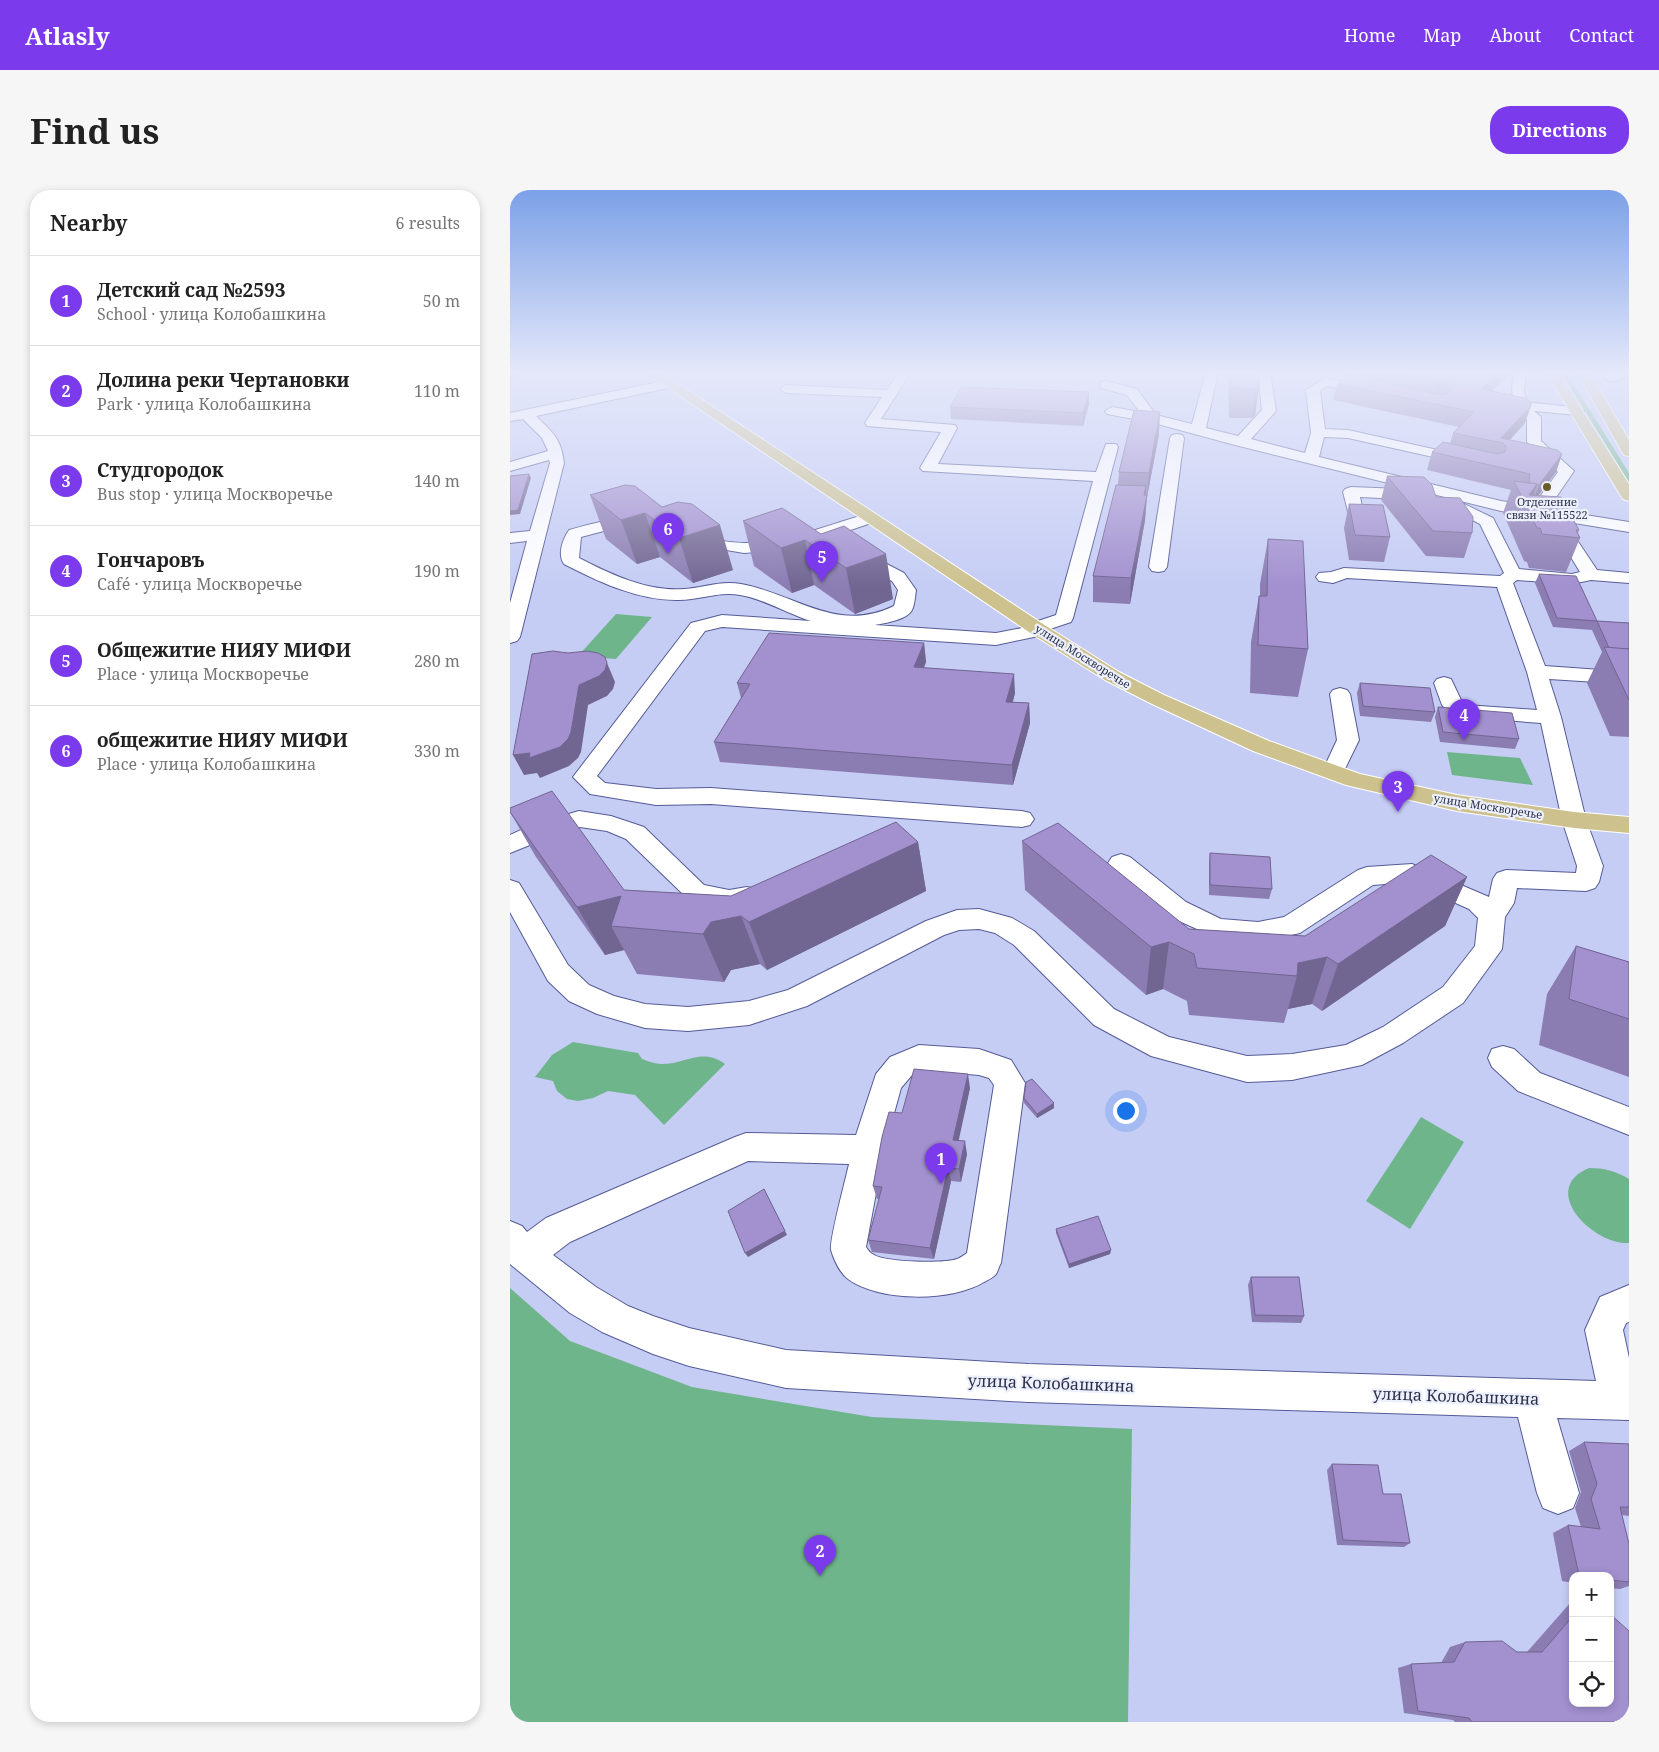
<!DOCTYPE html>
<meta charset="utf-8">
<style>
body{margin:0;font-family:"Noto Serif",serif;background:#f6f6f6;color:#222}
.controls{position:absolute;right:15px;bottom:15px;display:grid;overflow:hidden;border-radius:10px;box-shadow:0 2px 8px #0003}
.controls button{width:45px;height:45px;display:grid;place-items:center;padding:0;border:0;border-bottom:1px solid #e0e0e0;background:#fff;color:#222;font:25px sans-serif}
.you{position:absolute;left:615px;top:920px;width:18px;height:18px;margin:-12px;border:4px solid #fff;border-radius:50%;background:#1a73e8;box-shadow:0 0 0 8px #1a73e833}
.badge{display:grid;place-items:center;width:32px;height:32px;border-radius:50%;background:#7c3aed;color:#fff;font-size:16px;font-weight:700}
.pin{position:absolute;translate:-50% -41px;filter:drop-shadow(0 1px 2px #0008)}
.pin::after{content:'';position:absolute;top:26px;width:18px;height:15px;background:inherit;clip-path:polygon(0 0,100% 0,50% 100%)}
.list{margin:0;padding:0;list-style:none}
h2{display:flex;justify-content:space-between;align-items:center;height:65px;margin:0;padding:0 20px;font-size:21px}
h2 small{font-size:16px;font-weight:400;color:#767676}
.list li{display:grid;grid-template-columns:32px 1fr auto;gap:15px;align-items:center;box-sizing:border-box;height:90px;padding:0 20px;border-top:1px solid #e0e0e0}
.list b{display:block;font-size:19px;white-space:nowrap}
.list p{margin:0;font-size:16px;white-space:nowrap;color:#767676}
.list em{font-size:16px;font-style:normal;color:#767676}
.icon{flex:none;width:28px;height:28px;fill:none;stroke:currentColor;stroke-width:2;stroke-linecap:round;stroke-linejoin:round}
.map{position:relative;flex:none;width:1119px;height:1532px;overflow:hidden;border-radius:20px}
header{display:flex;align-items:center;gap:30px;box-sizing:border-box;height:70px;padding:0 25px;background:#7c3aed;color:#fff}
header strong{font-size:24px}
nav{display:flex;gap:28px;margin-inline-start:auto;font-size:18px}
.intro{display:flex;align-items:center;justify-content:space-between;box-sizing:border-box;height:120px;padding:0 30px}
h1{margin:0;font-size:35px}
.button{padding:12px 22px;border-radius:20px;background:#7c3aed;color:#fff;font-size:18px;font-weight:700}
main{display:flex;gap:30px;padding:0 30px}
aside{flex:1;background:#fff;border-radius:20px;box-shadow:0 2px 8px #0003}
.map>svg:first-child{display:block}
.green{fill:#6fb58c}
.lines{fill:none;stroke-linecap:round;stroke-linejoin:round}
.minor-casing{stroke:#545b96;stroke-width:2}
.major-casing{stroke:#fff;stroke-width:2}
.minor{fill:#fff;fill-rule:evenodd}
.major{fill:#cdc28e;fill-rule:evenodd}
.wall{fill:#8b7cb2}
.shaded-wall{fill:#716591}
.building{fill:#a290cf;stroke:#716591}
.poi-dot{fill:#685d2a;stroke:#edf0fd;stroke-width:2}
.labels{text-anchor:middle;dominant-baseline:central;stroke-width:4.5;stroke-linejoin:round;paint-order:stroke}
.far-poi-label{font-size:11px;fill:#2b2f49;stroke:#edf0fd}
.far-street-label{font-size:11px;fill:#2b2f49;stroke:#edf0fd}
.near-street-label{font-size:16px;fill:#2b2f49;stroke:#edf0fd}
</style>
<header>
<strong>Atlasly</strong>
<nav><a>Home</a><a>Map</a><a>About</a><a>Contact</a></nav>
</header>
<div class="intro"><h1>Find us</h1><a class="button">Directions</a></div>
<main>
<aside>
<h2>Nearby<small>6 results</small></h2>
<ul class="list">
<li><span class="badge">1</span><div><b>Детский сад №2593</b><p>School · улица Колобашкина</p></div><em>50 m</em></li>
<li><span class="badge">2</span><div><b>Долина реки Чертановки</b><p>Park · улица Колобашкина</p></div><em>110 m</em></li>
<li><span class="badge">3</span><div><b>Студгородок</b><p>Bus stop · улица Москворечье</p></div><em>140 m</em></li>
<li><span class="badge">4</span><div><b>Гончаровъ</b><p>Café · улица Москворечье</p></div><em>190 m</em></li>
<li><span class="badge">5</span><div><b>Общежитие НИЯУ МИФИ</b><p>Place · улица Москворечье</p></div><em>280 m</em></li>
<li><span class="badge">6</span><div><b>общежитие НИЯУ МИФИ</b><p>Place · улица Колобашкина</p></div><em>330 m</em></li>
</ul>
</aside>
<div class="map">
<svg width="1119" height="1532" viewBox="0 0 1119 1532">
<rect width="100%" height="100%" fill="#c6cdf5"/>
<!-- green -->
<g class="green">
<polygon points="1051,182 1056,182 1119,283 1119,292"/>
<polygon points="106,424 142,427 106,469 68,466"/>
<polygon points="937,562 1010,568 1023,595 942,585"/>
<path d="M 63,852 L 128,863 L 132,869 C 138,871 145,874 152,874 C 175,874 193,857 215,874 L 154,935 L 125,905 L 98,901 L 83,908 L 68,911 L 57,909 L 47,901 L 43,891 L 25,887 L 42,865 Z"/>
<polygon points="911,927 954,952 900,1039 856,1011"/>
<path d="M 1079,978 C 1094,978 1106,981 1119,989 L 1119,1053 C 1082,1055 1028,999 1079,978 Z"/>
<polygon points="0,1098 60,1151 182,1197 362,1227 622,1239 618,1532 0,1532"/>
</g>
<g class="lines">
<!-- minor casing -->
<g class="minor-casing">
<g id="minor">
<path d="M 389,182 L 401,182 L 371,229 L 445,235 L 447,238 L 428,274 L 586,282 L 596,254 L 606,254 L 608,257 L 563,428 L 561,432 L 540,439 L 538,444 L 486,455 L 212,437 L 195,441 L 87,586 L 95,593 L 146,599 L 201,598 L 512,621 L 520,623 L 524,629 L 520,635 L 512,637 L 201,614 L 146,615 L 80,604 L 63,587 L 181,433 L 212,425 L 301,431 C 277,424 255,409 230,405 C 209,401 190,410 169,410 C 129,411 89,392 54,374 C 47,364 53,349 59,340 C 92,331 122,322 156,331 C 166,333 174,340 183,344 C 195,349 223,353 236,353 C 280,352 319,334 361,323 L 367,325 L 369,328 L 367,331 L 311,350 L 344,365 L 369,370 L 394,383 L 406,400 C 405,406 405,414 402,420 C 397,430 375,433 365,435 L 486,443 L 517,437 L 519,434 L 546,425 L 583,291 L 413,281 L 410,278 L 431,242 L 357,236 L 355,233 L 372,207 L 276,203 L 270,199 L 276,195 L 377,200 ZM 124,336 L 149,339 L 181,354 L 234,363 L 261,361 L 293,354 L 333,373 L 358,378 L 382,391 L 388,400 L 384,416 C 326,444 286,404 231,394 C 211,390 193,398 174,399 C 138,402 100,384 69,368 L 71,347 L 105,338 Z"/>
<path d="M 696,182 L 708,182 L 696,238 L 728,246 L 752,220 L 748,182 L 760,182 L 766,221 L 741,249 L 795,263 L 801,243 L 796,200 L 815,188 L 864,198 L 871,202 L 869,205 L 864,206 L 817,196 L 810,201 L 815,239 L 838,240 L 959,267 L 964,268 L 966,271 L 964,274 L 959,275 L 838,248 L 814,247 L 809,267 L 991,311 L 1023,316 L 1048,282 L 1017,252 L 1017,229 C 1000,217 1001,201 1004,182 L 1016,182 L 1014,202 L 1017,212 C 1028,214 1070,216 1074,221 L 1067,225 L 1024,221 L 1031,227 L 1031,251 L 1064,281 L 1038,319 L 1119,332 L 1119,342 L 991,321 L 725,255 L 640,232 L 597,224 L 595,221 L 602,217 L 630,222 L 617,205 L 591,198 L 590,195 L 591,192 L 596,191 L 627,199 L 646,225 L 682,234 Z"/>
<path d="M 1105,182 L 1118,182 C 1112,190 1101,195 1094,187 L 1096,184 Z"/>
<path d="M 158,190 L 164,194 L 163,197 L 26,226 C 43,243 51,248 54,273 L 10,447 L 7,451 L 0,453 L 0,413 L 17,351 L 0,353 L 0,343 L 20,341 L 40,273 L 39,270 L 0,281 L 0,272 L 38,261 L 32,248 L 13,229 L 0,231 L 0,223 Z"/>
<polygon points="667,244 672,245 674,248 657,377 654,381 648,382 642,381 639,377 660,248 662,245"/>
<polygon points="841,297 891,299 897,301 899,304 897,307 891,309 850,307 854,326 852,329 840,329 833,302 835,299"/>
<polygon points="944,309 983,328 1009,379 1062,384 1070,382 1053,354 1055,350 1067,350 1087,380 1119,383 1119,393 1081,390 1062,394 1007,390 1003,393 1035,476 1119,482 1119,494 1039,489 1051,527 1076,630 1093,676 1089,692 1085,698 1076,701 1007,698 1004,713 995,727 992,759 953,813 893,853 852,875 782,890 737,892 641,866 584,835 504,755 485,743 469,739 449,740 434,745 297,816 239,835 178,841 135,838 87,824 59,811 38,791 0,722 0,690 9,693 58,775 79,795 104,806 135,814 178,817 239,811 278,800 416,731 447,720 469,719 502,728 524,741 604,819 659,847 737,866 782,864 836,855 873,837 933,797 965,756 968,728 959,719 899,692 863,695 790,743 748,752 707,748 658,726 602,679 598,673 602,667 611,664 620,667 676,712 711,729 748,732 774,727 848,680 857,677 902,674 979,707 983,689 987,683 996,680 1066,683 1067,676 1052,630 1031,533 942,526 932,515 924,493 927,489 934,487 941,489 952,512 956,515 1027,520 1017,482 987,397 837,388 823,393 809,391 806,387 809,383 821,382 834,378 990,386 994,383 970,334 938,317 936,314 938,311"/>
<polygon points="830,498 837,500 840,504 849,550 831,587 823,589 815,587 812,582 827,550 820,504 823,500"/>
<polygon points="69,621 101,626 134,637 194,695 219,700 237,697 246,699 250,706 246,713 219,718 177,708 116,649 97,641 70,637 42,646 0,663 0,645 24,634"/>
<path d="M 409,855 L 469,859 L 501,870 L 515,893 L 491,1073 C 489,1076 488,1081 486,1084 C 484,1087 478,1090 474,1092 C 442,1112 369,1112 338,1089 C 330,1083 324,1070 321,1060 C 319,1051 336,988 339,974 L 238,971 L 60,1052 L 43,1065 L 86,1097 L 118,1116 L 143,1126 L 179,1138 L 276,1160 L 518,1174 L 1086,1191 L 1075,1140 L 1090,1107 L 1119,1095 L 1119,1132 L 1116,1133 L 1113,1140 L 1119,1168 L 1119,1230 L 1047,1228 L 1069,1303 L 1063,1318 L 1048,1324 L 1033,1318 L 1027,1303 L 1008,1227 L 518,1212 L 276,1198 L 179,1176 L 143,1164 L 92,1142 L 60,1123 L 0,1074 L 0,1031 L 12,1036 L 17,1042 L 36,1028 L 225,947 L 236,943 L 346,945 L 366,884 L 380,867 ZM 412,880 L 469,885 L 479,888 L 484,895 L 457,1063 C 454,1065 450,1068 447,1069 C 433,1074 376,1072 364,1065 C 360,1063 358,1060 356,1057 L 374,960 L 391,898 L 402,885 Z"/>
<polygon points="993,856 1004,859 1030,883 1119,917 1119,945 1008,901 982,877 978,868 982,859"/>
</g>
</g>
<!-- major casing -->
<g class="major-casing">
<g id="major">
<polygon points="135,182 150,182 533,434 609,482 654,505 759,551 850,584 947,605 1064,622 1119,627 1119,643 1064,638 947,621 836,595 743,561 640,513 595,490 519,442"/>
<polygon points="1036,182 1048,182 1119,294 1119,311 1113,309 1111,306"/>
<polygon points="1067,182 1079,182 1119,250 1119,266 1114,265 1112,262"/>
</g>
</g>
<!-- minor -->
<use href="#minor" class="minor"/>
<!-- major -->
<use href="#major" class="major"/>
</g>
<!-- wall -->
<g class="wall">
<polygon points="718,182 748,182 749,195 745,225 742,228 719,228"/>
<polygon points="849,182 998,182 997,186 982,201 1015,233 1000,250 1052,264 1046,282 1028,305 1069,340 1068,343 1070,348 1056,382 1019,378 1017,372 1014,371 993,323 1001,300 917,280 922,262 940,254 943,243 949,237 823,210 827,194 848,187"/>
<polygon points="579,202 579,214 573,236 441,229 440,217"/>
<polygon points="649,244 637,307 635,330 620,414 583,412 583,386 608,295 609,282"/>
<polygon points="877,286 926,307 962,343 954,368 916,366 871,310"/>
<polygon points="115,295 223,380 183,393 150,367 127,374 96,349 80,305"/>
<polygon points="839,314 880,347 874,372 839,370 834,338"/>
<polygon points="272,318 383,409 345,424 304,395 282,403 244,376 233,331"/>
<polygon points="758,349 798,459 788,507 740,503 741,452 749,406 750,406 750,394"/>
<polygon points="1029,384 1087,431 1119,433 1119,547 1100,546 1077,493 1092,462 1082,440 1043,437 1025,393"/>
<polygon points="414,453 416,472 414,478 505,503 503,512 519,513 520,533 503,595 210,572 204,552 231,508 227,493"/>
<polygon points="850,493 925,522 921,532 850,526 847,503"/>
<polygon points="928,517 1009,549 1005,559 930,552 925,527"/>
<polygon points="0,622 114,700 221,706 408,652 416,701 257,780 250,774 221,780 214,792 127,784 114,760 95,765 26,667"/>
<polygon points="512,651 679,739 795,746 957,687 935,736 812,821 802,814 778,819 774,833 679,825 677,811 653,799 636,805 515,700"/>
<polygon points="700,663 762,699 759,709 699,705 699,673"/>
<polygon points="1066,756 1119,772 1119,887 1029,855 1037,804"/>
<polygon points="460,898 448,950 457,964 451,992 441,991 424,1069 362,1062 358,1050 369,1009 367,1009 363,996 392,923"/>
<polygon points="514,908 544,918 527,928 514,913"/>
<polygon points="546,1039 601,1060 600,1064 559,1078 546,1043"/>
<polygon points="741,1087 794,1126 791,1133 742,1132 738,1095"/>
<polygon points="1074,1252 1119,1254 1119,1326 1112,1325 1119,1354 1119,1396 1110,1399 1100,1398 1100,1386 1063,1386 1063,1393 1052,1391 1043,1343 1058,1335 1071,1337 1065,1318 1071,1302 1059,1261"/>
<polygon points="822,1274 873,1304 900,1353 894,1357 827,1355 817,1280"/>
<polygon points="1061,1412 1063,1412 1063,1513 1119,1532 945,1532 943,1530 894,1523 888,1478 901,1474 931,1473 940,1457 955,1452 1007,1462 1017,1462"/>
</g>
<!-- shaded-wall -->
<g class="shaded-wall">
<polygon points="2,182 5,182 0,196 0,188"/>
<polygon points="989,182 998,182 997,186 966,216 971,199"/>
<polygon points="931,190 927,206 923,209 928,192"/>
<polygon points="749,195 745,225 742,228 746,199"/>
<polygon points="579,202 579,214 573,236 573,223"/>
<polygon points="1021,216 1015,233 995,255 991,248"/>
<polygon points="650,222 649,244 637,307 639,283"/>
<polygon points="1052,264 1046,282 1022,314 1029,295"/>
<polygon points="19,284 21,288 10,324 0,325 0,321"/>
<polygon points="1027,294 1018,320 1019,305"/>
<polygon points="636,296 635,316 637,305 635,330 620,414 621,388"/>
<polygon points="135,323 150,367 127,374 111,330"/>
<polygon points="210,335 223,380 183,393 169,348"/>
<polygon points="295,350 304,395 282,403 271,358"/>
<polygon points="376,364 383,409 345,424 336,378"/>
<polygon points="414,453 416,472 406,496 404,477"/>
<polygon points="97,473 105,492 103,499 97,506 78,515 71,562 68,568 59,576 30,588 27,583 14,585 3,565 69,495"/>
<polygon points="504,484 505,503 497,531 496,512"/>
<polygon points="519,513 520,533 503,595 502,575"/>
<polygon points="408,652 416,701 257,780 239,732"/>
<polygon points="957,687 935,736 812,821 828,774"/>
<polygon points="111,706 101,736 114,760 95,765 67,717"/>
<polygon points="231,726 250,774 221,780 214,792 193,744 201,732"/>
<polygon points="659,752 653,799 636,805 641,757"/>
<polygon points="817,767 802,814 778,819 787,786 788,773"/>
<polygon points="458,884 460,898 446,963 443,950"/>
<polygon points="544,913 544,918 527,928 527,924"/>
<polygon points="455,951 457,964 451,992 449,979"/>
<polygon points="438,978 441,991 424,1069 420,1058"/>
<polygon points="254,999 277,1045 238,1067 235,1063"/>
<polygon points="601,1060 600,1064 559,1078 559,1074"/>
</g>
<!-- building -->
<g class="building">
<polygon points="722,182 748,182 749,195 746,199 722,198"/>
<polygon points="879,182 989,182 971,199 1015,208 1021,213 1021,216 991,248 1047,260 1052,264 1029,295 1027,295 1027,294 1019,293 1020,284 922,262 933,252 987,264 995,262 996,257 993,253 943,243 964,222 827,194 838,185 931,205 938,203 945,195 942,190 931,190 928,192"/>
<polygon points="452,197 579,202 573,223 440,217"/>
<polygon points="624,220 650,222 639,283 609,282"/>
<polygon points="19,284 8,320 0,321 0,286"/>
<polygon points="877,286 914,287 922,295 926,307 950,308 963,327 962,343 923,341"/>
<polygon points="1004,291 1027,294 1019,305 1051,307 1069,340 1066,340 1070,348 1032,344 1030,338 1027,338"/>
<polygon points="115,295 125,296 152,317 168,312 182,314 210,335 169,348 135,323 111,330 80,305"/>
<polygon points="606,295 636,296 634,305 637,305 621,388 583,386"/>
<polygon points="839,314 873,315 880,347 845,345"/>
<polygon points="272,318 311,344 334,336 376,364 336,378 295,350 271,358 233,331"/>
<polygon points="758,349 793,351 798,459 748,455 749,406 757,406"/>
<polygon points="1029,384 1066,386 1087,431 1047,428"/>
<polygon points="1087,431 1119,433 1119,459 1099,458"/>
<polygon points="259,443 414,453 404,477 504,484 496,512 519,513 502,575 204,552 240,494 227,493"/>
<polygon points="1094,457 1119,459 1119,510"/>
<polygon points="43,461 58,463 77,461 88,463 95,467 97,473 95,480 89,486 69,495 61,542 58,549 50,557 19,568 20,563 3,565 22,464"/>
<polygon points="850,493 920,498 925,522 853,516"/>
<polygon points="928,517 1002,523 1009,549 933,542"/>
<polygon points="42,601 114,700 221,706 386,632 408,652 239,732 231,726 201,732 193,744 101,736 111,706 67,717 0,622 0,618"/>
<polygon points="548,633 679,739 795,746 921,665 957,687 828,774 817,767 788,773 787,786 687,778 684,764 659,752 641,757 512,651"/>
<polygon points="700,663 760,667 762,699 700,695"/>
<polygon points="1066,756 1119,772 1119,829 1059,809"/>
<polygon points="404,879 458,884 443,950 455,951 449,979 438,978 420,1058 358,1050 372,997 363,996 372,947 379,922 392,923"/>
<polygon points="522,889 544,913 527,924 514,908 516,892"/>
<polygon points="254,999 275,1041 235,1063 218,1021"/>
<polygon points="588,1026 601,1060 559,1074 546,1039"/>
<polygon points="741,1087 789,1087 794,1126 745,1125"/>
<polygon points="1074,1252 1119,1254 1119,1317 1110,1317 1119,1354 1119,1392 1100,1390 1100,1386 1069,1385 1058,1335 1090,1339 1081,1309 1087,1294"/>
<polygon points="822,1274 868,1275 873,1304 891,1304 900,1353 833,1350"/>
<polygon points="1100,1424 1119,1441 1119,1532 962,1532 959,1528 908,1521 901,1474 944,1472 955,1452 992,1451 1007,1462 1032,1462 1063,1426 1063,1513 1100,1513"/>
</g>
<!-- sky -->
<linearGradient id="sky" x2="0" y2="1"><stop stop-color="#7ca1e7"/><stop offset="0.46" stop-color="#e5e8fa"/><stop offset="1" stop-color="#e5e8fa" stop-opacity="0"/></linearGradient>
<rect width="1119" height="397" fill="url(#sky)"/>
<!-- markers -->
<circle class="poi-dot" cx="1037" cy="297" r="5"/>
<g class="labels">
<!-- far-poi labels -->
<g class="far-poi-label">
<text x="1037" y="311">Отделение<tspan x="1037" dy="13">связи №115522</tspan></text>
</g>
<!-- far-street labels -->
<g class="far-street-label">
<text transform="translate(573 466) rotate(32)">улица Москворечье</text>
<text transform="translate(978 616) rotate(9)">улица Москворечье</text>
</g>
<!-- near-street labels -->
<g class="near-street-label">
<text transform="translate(541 1193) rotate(2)">улица Колобашкина</text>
<text transform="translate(946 1206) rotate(2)">улица Колобашкина</text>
</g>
</g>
</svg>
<div class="controls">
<button>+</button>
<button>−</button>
<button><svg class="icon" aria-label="locate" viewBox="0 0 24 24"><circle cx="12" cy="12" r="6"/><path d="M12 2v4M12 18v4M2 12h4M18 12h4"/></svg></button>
</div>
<div class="you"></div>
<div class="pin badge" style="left:431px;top:994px">1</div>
<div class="pin badge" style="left:310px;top:1386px">2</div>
<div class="pin badge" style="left:888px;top:622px">3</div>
<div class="pin badge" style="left:954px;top:550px">4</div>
<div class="pin badge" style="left:312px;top:392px">5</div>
<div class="pin badge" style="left:158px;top:364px">6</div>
</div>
</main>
